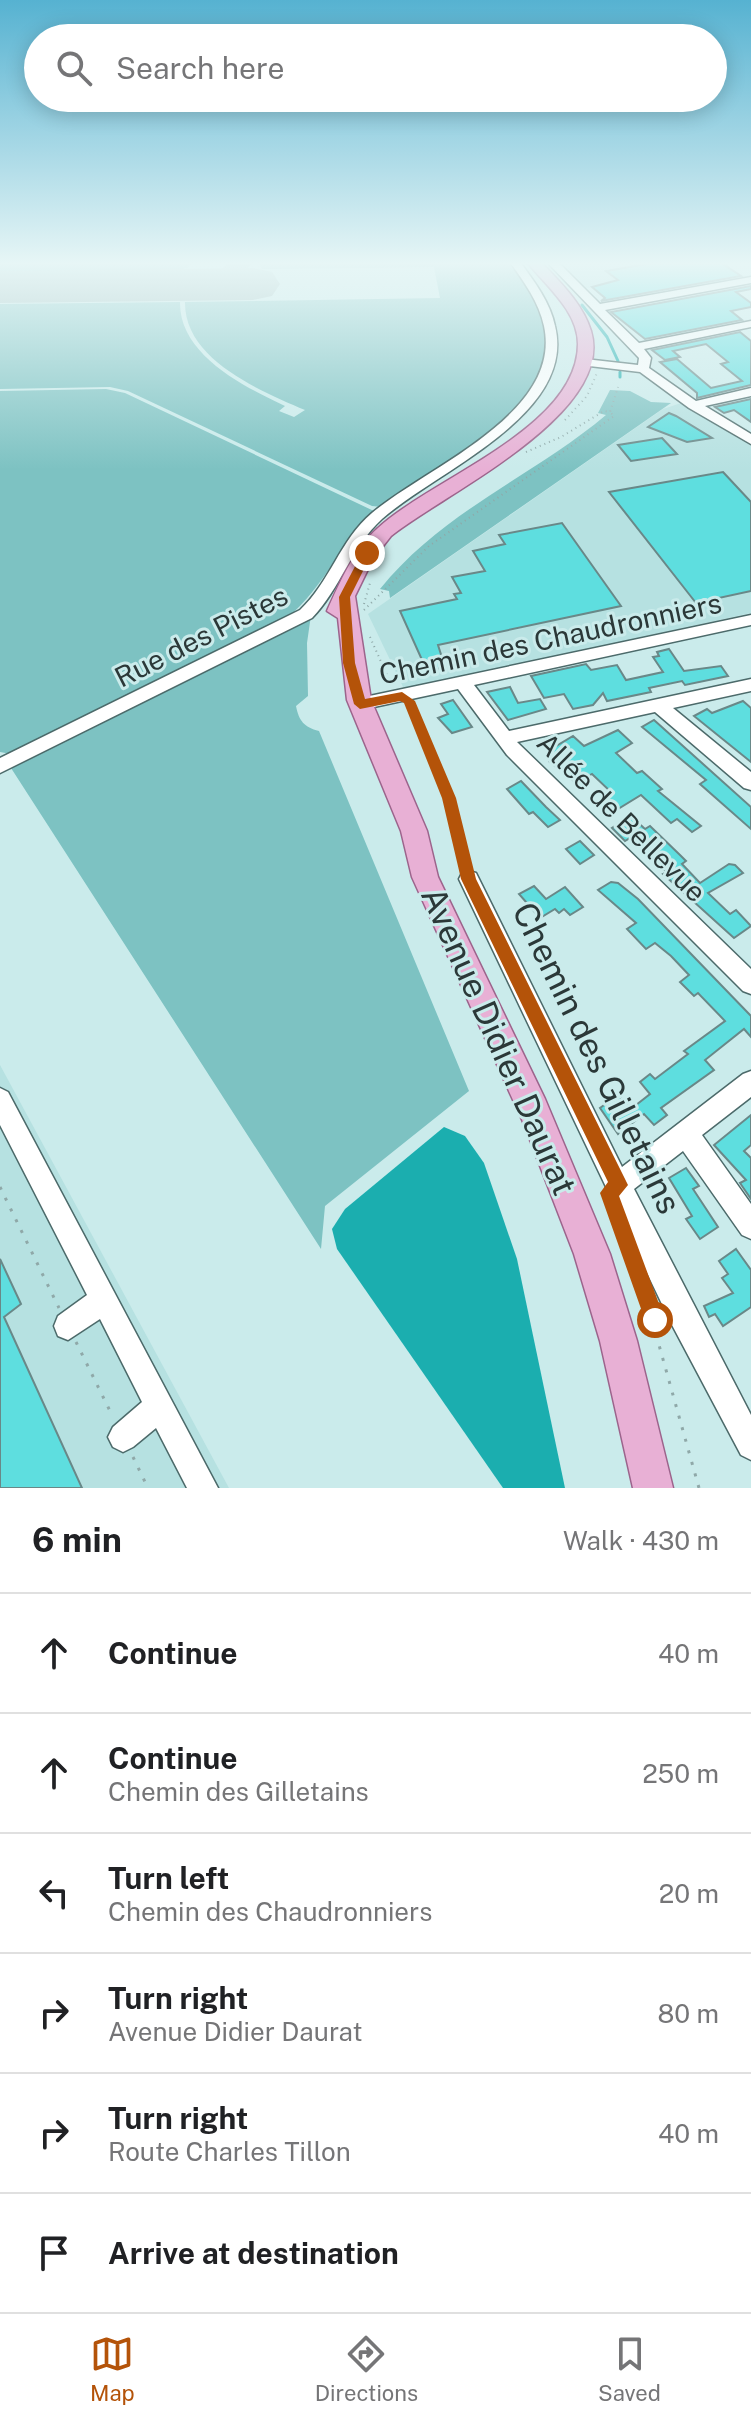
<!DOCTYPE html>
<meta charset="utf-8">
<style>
body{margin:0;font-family:"Public Sans",sans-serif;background:#f6f6f6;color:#202124}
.stop{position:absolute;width:24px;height:24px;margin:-18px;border:6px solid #b45309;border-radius:50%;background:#fff}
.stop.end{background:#b45309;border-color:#fff;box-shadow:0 2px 8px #0008}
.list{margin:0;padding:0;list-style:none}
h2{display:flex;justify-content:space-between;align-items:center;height:104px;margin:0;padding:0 32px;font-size:34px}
h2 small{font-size:26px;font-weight:400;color:#757577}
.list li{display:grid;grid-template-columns:52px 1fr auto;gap:24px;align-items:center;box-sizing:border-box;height:120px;padding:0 32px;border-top:2px solid #e0e0e0}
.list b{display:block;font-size:30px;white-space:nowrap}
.list p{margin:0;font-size:26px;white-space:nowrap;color:#757577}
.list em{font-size:26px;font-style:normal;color:#757577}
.icon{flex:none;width:44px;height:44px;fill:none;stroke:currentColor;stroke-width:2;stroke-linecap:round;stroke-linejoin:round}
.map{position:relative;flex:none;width:751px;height:1488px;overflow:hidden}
.search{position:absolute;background:#fff;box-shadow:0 4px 20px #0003;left:24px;right:24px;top:24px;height:88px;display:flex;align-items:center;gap:20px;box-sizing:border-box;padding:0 28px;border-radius:44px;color:#757577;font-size:30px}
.sheet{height:824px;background:#fff}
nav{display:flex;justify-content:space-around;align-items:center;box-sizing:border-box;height:112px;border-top:2px solid #e0e0e0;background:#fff;font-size:22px;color:#757577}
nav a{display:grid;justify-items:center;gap:4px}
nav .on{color:#b45309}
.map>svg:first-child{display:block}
.built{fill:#b6e1e1}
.green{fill:#7dc2c2}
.water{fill:#1baeaf}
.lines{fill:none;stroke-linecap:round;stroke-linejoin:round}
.stream{stroke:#1baeaf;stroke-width:3}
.taxiway{fill:#9db8b8;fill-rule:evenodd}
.runway{fill:#9db8b8;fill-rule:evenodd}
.building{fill:#5ededf;stroke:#698888;stroke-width:2}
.minor-casing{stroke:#4c6a6a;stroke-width:3}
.major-casing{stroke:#9c648c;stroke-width:3}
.path-far1{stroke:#8fa8a8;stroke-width:2;stroke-dasharray:1 4;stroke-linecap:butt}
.path{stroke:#8fa8a8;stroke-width:3;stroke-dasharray:3 9;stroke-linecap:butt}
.minor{fill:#fff;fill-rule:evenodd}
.major{fill:#e8b0d5;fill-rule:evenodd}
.route{fill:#b45309}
.labels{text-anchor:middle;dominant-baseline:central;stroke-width:6;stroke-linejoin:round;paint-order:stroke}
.street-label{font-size:28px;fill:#2b3838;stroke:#caebeb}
.near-street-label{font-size:34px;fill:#2b3838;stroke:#caebeb}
</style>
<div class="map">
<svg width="751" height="1488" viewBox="0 0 751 1488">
<rect width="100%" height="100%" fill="#caebeb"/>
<!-- built -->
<g class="built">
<polygon points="558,262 731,262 584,289"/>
<polygon points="681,403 751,446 751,613 404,689 368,614 663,409"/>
<polygon points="0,1065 229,1488 0,1488"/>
</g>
<!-- green -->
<g class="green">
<polygon points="0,262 192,262 188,268 174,270 0,272"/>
<path d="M 258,262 L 512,262 C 528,285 552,315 549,345 C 542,416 435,470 382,507 L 372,506 L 128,391 L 110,387 L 0,389 L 0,304 L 180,302 C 179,355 245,387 285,406 L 279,411 L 294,417 L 305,410 C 261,391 184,360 185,302 L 440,298 L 434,267 L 262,269 Z"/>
<path d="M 106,389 L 125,393 L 376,512 C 337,546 321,595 279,624 L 11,754 L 0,752 L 0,391 Z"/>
<path d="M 610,390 L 630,391 L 651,402 L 671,403 L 390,598 L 389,591 L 380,589 C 444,510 531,478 606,415 L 598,413 Z"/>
<path d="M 311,615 L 307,643 L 308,696 L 296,706 C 299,721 304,727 319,731 L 469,1091 L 325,1206 L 321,1249 L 11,768 L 283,632 Z"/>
</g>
<!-- water -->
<polygon class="water" points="444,1127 465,1136 484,1163 517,1259 565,1488 503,1488 337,1249 332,1229 345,1209"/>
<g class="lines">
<!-- stream -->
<g class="stream">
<polyline points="582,305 607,337 618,361"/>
<polyline points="620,372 620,377"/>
</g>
<!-- taxiway -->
<polygon class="taxiway" points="230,262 254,262 233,282 184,292 173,285 176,280 218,272"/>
<!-- runway -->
<polygon class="runway" points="253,268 272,272 280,284 272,296 253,300 0,303 0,271"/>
</g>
<!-- building -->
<g class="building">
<polygon points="658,262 720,262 741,276 601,301 605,298 592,287 618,280 606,271"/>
<polygon points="751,286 751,289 736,292 751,303 751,307 731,311 742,320 645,339 611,312"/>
<polygon points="740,332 751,341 751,385 697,398 697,393 660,362 677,359 711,388 742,381 721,364 728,362 706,344 673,351 680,357 665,360 652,350"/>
<polygon points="751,399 751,422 734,410 724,413 715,407"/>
<polygon points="669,413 676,416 712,438 687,442 648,427"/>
<polygon points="662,438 677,454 631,461 618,445"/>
<polygon points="723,472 751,502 751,591 696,603 609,492"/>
<polygon points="562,523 621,606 438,645 445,667 427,671 400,611 457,599 454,594 461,593 452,577 485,571 473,551 505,544 499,535"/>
<polygon points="669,649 684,671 721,666 728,676 685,685 682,681 649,688 651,692 607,701 603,693 593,705 573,709 564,694 544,698 531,676 586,664 591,670 617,665 626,680 663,672 653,657 659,656 657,652"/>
<polygon points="510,687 518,703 540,699 546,709 508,720 487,692"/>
<polygon points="453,700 472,727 452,733 438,718 448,714 441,704"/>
<polygon points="743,701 751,708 751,762 694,716 707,709 712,713"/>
<polygon points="654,720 751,807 751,829 700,784 706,780 642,727"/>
<polygon points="618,730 632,743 616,753 637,773 642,771 662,789 658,791 701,826 692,832 677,819 671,823 641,795 618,809 605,796 611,792 592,774 576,783 550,762 556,759 548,751 573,736 584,746"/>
<polygon points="521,781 546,807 560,820 548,827 533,812 529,814 507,789"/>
<polygon points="631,816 645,829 650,826 680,855 686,861 682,864 700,883 729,864 735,865 743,873 708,893 730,914 736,910 751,926 734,938 663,874 667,872 661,867 666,864 642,840 635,835 625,841 612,828"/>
<polygon points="580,841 594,855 580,864 566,849"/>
<polygon points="611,882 618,883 638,899 751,1016 751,1037 744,1029 705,1060 714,1070 661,1108 667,1115 654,1125 644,1114 618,1134 600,1108 618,1095 631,1109 650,1094 640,1082 650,1074 655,1079 688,1054 684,1051 725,1021 698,993 694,996 680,982 689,975 671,956 655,943 646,949 627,929 636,923 598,890"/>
<polygon points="534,886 546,899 565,887 583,907 570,915 564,909 559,913 555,909 540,918 519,894"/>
<polygon points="751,1115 751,1145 744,1151 751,1158 751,1199 740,1183 746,1180 714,1145"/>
<polygon points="686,1168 699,1186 693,1189 718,1227 700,1239 686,1219 692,1216 669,1178"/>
<polygon points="736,1249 751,1270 751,1307 723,1326 715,1314 709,1317 704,1306 733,1293 722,1278 728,1274 719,1261"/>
<polygon points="0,1259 21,1304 4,1317 82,1488 0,1488"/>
</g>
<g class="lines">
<!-- minor casing -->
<g class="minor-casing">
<g id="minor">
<path d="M 510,262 L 520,262 C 534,281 550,302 555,326 C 577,415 436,471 382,519 C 351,547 341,588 312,618 L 0,773 L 0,758 L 300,610 C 330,582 340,540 372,513 C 426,467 563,414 544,326 C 539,302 524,282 510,262 Z"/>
<polygon points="547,262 558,262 600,304 751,277 751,283 605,310 639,343 751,321 751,327 644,349 651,358 649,368 696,401 751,388 751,396 705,406 751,434 751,444 689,408 640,372 581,365 579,363 585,359 638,365 639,358"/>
<polygon points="751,615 751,625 474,685 509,731 751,679 751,691 673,708 751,772 751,790 744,788 655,712 517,742 751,969 751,994 743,991 507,755 458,689 360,710 351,704 360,698"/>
<polygon points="469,871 476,873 622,1167 743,1074 751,1071 751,1097 702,1135 751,1204 751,1239 742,1235 683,1151 634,1189 751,1415 751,1460 741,1455 671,1323 459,879 462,873"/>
<polygon points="0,1088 8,1092 218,1488 187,1488 156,1428 133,1447 123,1452 113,1447 108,1437 113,1427 142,1402 100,1319 68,1340 58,1336 54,1326 58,1316 87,1295 0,1125"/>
</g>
</g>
<!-- major casing -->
<g class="major-casing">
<path id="major" d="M 527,262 L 541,262 C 560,282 583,304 591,331 C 616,414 443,494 391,536 L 373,559 L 355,596 L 371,700 L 427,831 L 438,877 L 545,1099 L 610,1254 L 637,1341 L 673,1488 L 633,1488 L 600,1341 L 574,1254 L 523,1122 L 412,877 L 401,831 L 347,700 L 338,618 L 327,611 C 340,582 354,549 378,528 C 432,478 578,428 578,344 C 578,311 546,286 527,262 Z"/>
</g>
<!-- path-far1 -->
<g class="path-far1">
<polyline points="565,420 587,396 597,373"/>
<polyline points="526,452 561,437 604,411 610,412 618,387"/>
<polyline points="364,604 370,583"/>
<polyline points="364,610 429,546 614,416 610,412"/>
<polyline points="370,637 390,682"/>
<polyline points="412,706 449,798 463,863"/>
</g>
<!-- path -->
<g class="path">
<polyline points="0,1187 59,1308"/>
<polyline points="640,1277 699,1488"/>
<polyline points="76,1342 112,1415"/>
<polyline points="133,1457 148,1488"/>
</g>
<!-- minor -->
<use href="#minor" class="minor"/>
<!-- major -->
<use href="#major" class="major"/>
</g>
<!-- sky -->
<linearGradient id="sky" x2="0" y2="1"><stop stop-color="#56b2d1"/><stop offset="0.56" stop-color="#e7f6f6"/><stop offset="1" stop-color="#e7f6f6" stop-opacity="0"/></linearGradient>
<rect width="751" height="470" fill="url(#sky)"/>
<!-- route -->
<polygon class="route" points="363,551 372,553 350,597 355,663 365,699 402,692 415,701 456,798 476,879 628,1185 619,1196 665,1320 662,1327 655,1330 648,1327 645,1320 600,1193 608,1182 461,879 442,798 404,703 400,701 360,709 354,704 343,663 339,597"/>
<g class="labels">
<!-- street labels -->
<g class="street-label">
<text transform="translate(201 636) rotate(-27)">Rue des Pistes</text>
<text transform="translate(550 638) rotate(-12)">Chemin des Chaudronniers</text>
<text transform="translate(622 817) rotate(45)">Allée de Bellevue</text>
</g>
<!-- near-street labels -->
<g class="near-street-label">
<text transform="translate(499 1041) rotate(66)">Avenue Didier Daurat</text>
<text transform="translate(597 1058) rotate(64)">Chemin des Gilletains</text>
</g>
</g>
</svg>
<div class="stop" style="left:655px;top:1320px"></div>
<div class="stop end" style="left:367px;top:553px"></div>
<div class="search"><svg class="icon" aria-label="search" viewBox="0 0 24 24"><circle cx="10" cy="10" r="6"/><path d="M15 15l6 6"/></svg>Search here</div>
</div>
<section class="sheet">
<h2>6 min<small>Walk · 430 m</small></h2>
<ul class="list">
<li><svg class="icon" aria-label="ahead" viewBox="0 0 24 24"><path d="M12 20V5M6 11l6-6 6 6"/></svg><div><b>Continue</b></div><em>40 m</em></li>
<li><svg class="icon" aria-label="ahead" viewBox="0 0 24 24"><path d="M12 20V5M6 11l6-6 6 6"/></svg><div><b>Continue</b><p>Chemin des Gilletains</p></div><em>250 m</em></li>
<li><svg class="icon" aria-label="left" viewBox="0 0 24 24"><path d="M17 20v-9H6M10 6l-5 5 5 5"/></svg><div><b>Turn left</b><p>Chemin des Chaudronniers</p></div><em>20 m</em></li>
<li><svg class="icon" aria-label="right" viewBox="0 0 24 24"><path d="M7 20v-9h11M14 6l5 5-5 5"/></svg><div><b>Turn right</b><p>Avenue Didier Daurat</p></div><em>80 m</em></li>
<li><svg class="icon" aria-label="right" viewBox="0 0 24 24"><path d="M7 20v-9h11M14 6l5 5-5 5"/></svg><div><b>Turn right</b><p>Route Charles Tillon</p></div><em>40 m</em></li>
<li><svg class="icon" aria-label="arrive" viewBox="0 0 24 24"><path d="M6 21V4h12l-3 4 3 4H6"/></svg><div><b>Arrive at destination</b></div></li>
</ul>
</section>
<nav>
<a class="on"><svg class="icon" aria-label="map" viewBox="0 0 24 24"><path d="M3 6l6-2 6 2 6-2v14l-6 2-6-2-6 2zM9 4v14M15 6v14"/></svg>Map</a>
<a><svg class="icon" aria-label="directions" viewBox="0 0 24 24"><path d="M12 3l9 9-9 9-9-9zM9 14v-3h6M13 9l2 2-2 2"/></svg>Directions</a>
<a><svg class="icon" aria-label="saved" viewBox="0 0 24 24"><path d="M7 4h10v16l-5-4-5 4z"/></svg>Saved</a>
</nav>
